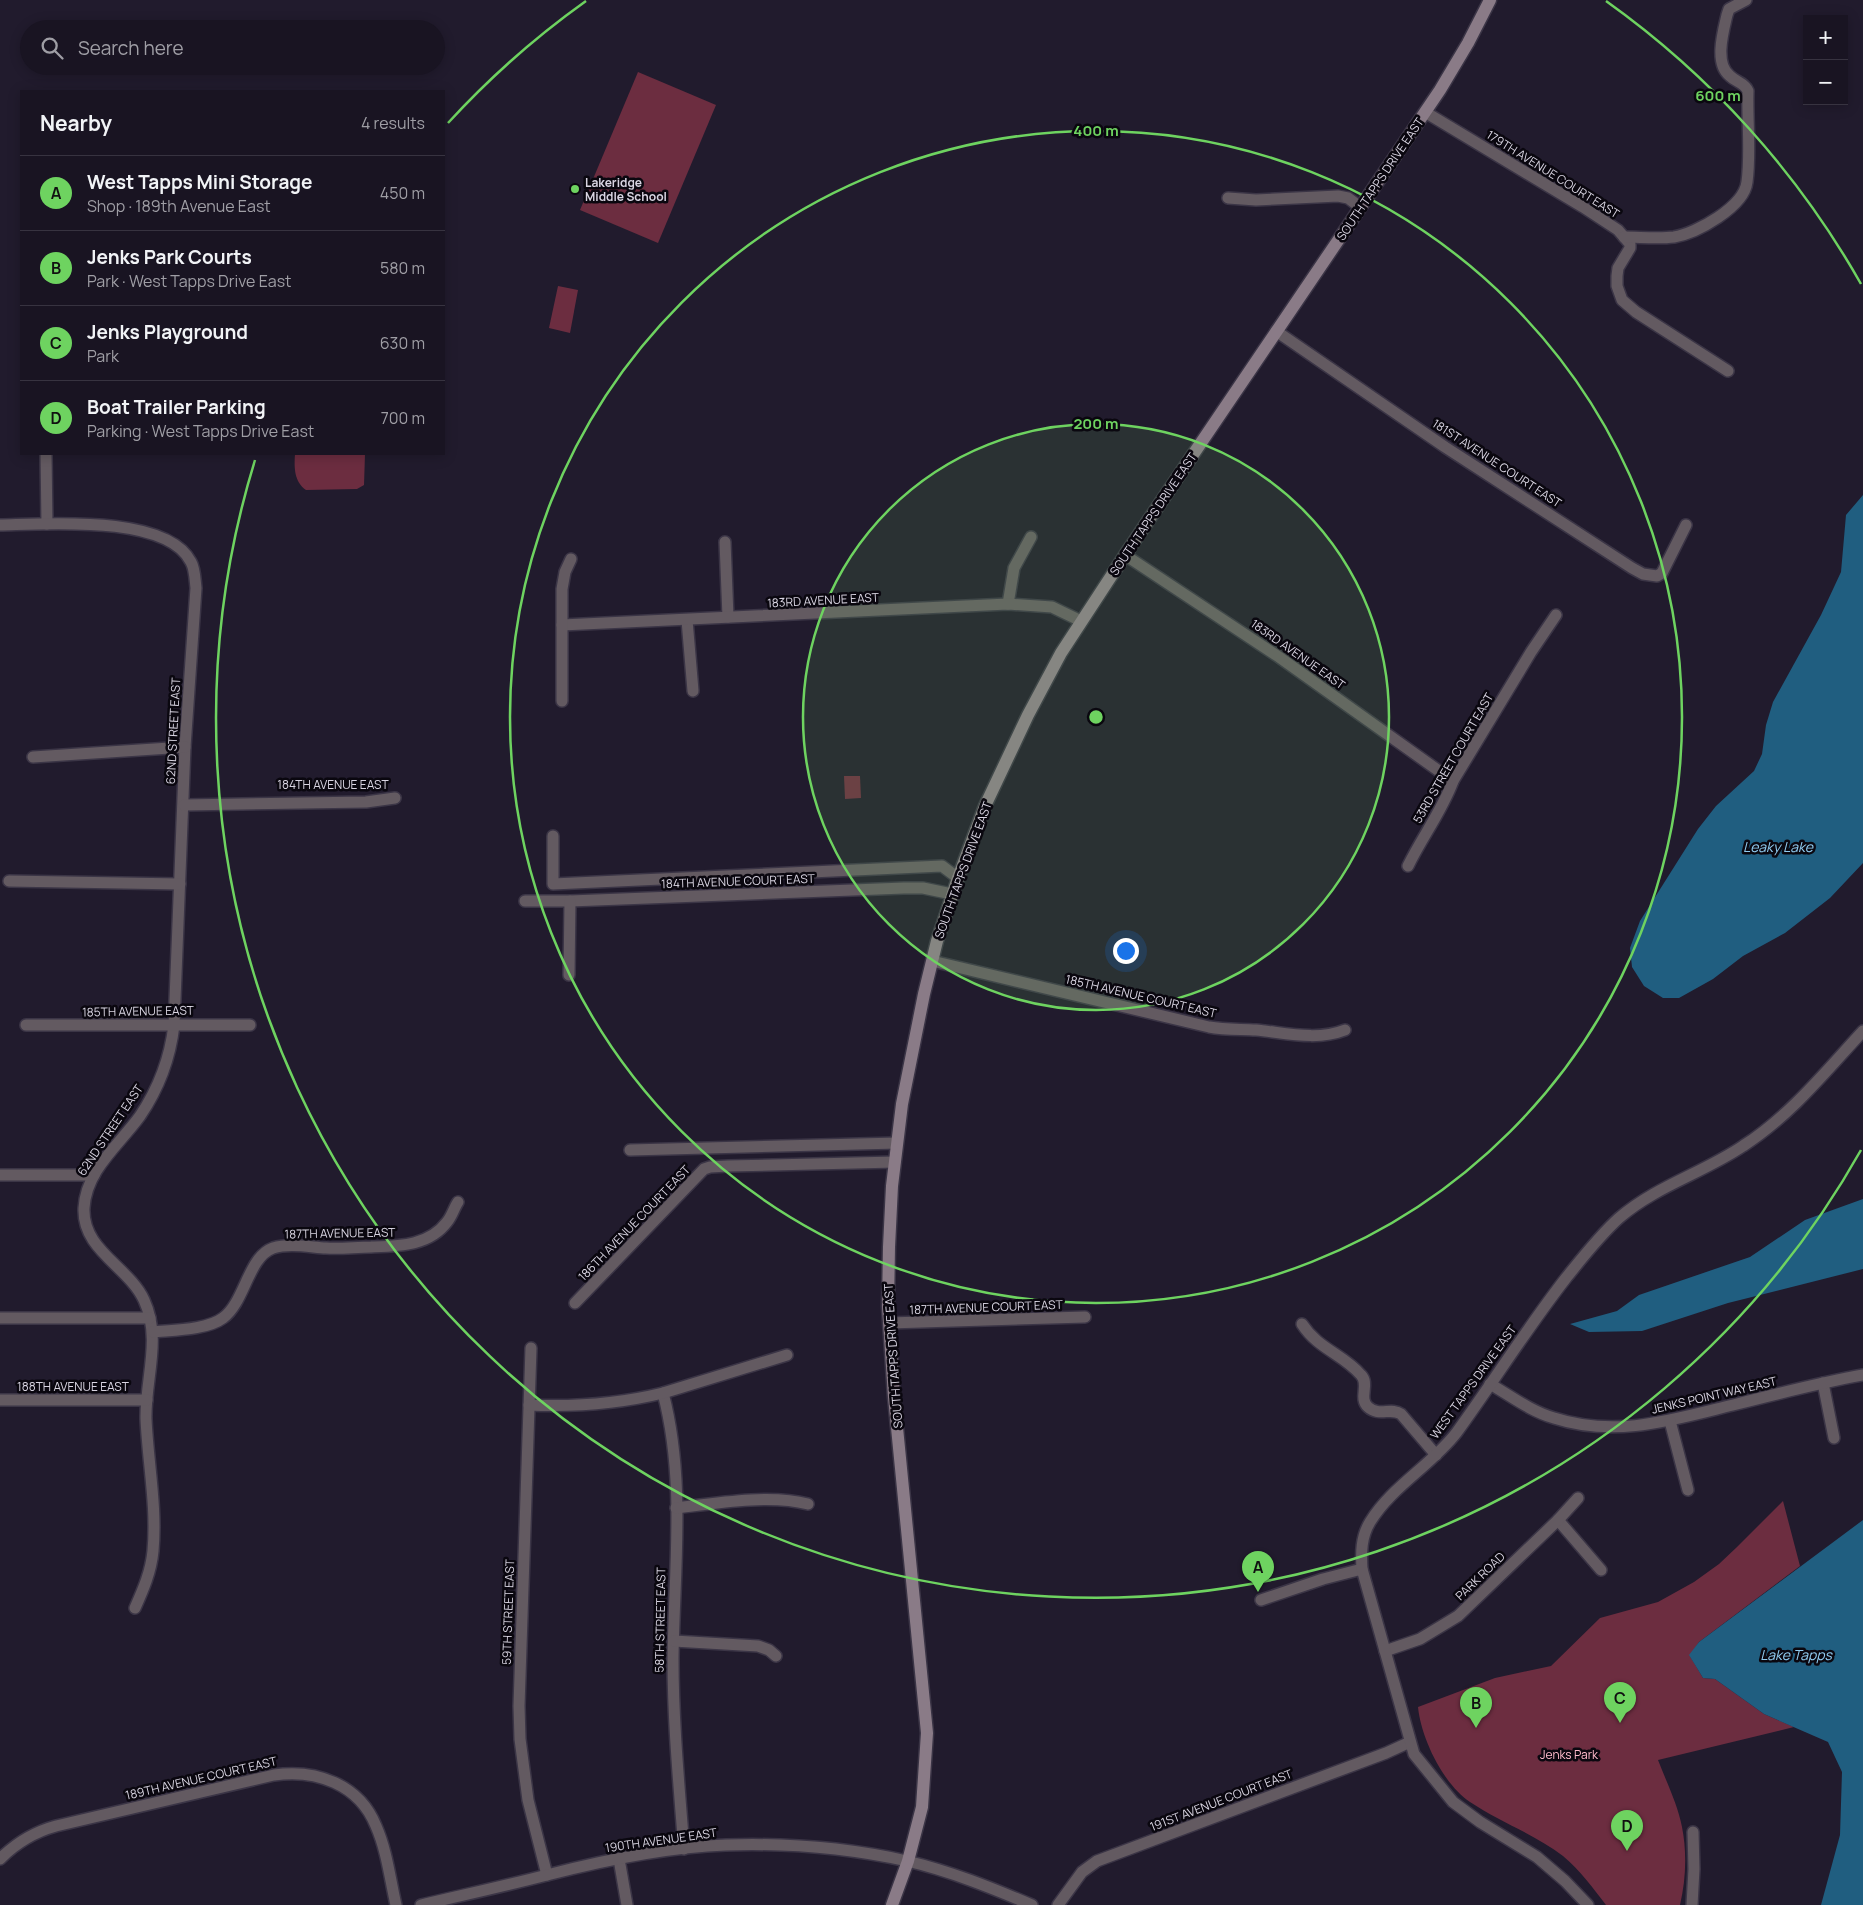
<!DOCTYPE html>
<meta charset="utf-8">
<style>
body{margin:0;font-family:Manrope,sans-serif;background:#221d2a;color:#f1f3f6}
.controls{position:absolute;right:15px;top:15px;display:grid;overflow:hidden;border-radius:0px;box-shadow:0 2px 12px #0003}
.controls button{width:45px;height:45px;display:grid;place-items:center;padding:0;border:0;border-bottom:1px solid #373340;background:#191422;color:#f1f3f6;font:25px sans-serif}
.you{position:absolute;left:1125px;top:950px;width:18px;height:18px;margin:-12px;border:4px solid #fff;border-radius:50%;background:#1a73e8;box-shadow:0 0 0 8px #1a73e833}
.badge{display:grid;place-items:center;width:32px;height:32px;border-radius:50%;background:#6ed360;color:#111;font-size:16px;font-weight:700}
.pin{position:absolute;translate:-50% -41px;filter:drop-shadow(0 1px 2px #0008)}
.pin::after{content:'';position:absolute;top:26px;width:18px;height:15px;background:inherit;clip-path:polygon(0 0,100% 0,50% 100%)}
.list{margin:0;padding:0;list-style:none}
h2{display:flex;justify-content:space-between;align-items:center;height:65px;margin:0;padding:0 20px;font-size:21px}
h2 small{font-size:16px;font-weight:400;color:#9f9ea5}
.list li{display:grid;grid-template-columns:32px 1fr auto;gap:15px;align-items:center;box-sizing:border-box;height:75px;padding:0 20px;border-top:1px solid #373340}
.list b{display:block;font-size:19px;white-space:nowrap}
.list p{margin:0;font-size:16px;white-space:nowrap;color:#9f9ea5}
.list em{font-size:16px;font-style:normal;color:#9f9ea5}
.icon{flex:none;width:28px;height:28px;fill:none;stroke:currentColor;stroke-width:2;stroke-linecap:round;stroke-linejoin:round}
.map{position:relative;flex:none;width:1863px;height:1905px;overflow:hidden}
.search{position:absolute;background:#191422;box-shadow:0 2px 12px #0003;left:20px;top:20px;width:425px;height:55px;display:flex;align-items:center;gap:12px;box-sizing:border-box;padding:0 18px;border-radius:28px;color:#9f9ea5;font-size:19px}
.panel{position:absolute;background:#191422;box-shadow:0 2px 12px #0003;left:20px;top:90px;width:425px;height:365px;border-radius:0px}
.map>svg:first-child{display:block}
.green{fill:#6c2d40}
.water{fill:#205e80}
.lines{fill:none;stroke-linecap:round;stroke-linejoin:round}
.street-casing{stroke:#3b3546;stroke-width:14}
.secondary-casing{stroke:#3b3546;stroke-width:15}
.street{stroke:#635a61;stroke-width:11}
.secondary{stroke:#8a7b87;stroke-width:12}
.ring{fill:none;stroke:#6ed360;stroke-width:2.5}
.poi-dot{fill:#6ed360;stroke:#0a070f;stroke-width:2}
.labels{text-anchor:middle;dominant-baseline:central;stroke-width:5;stroke-linejoin:round;paint-order:stroke}
.street-label{font-size:12px;fill:#d9d5e2;stroke:#0a070f}
.poi-label{font-size:12px;font-weight:bold;fill:#d9d5e2;stroke:#0a070f;text-anchor:start}
.park-label{font-size:12px;fill:#fbc;stroke:#0a070f}
.water-label{font-size:14px;font-style:italic;fill:#91cdf2;stroke:#0a070f}
.centre{fill:#6ed360;stroke:#0a070f;stroke-width:2.5}
.ring-label{font-size:15px;text-anchor:middle;font-weight:bold;fill:#6ed360;stroke:#0a070f;stroke-width:5;stroke-linejoin:round;paint-order:stroke}
</style>
<div class="map">
<svg width="1863" height="1905" viewBox="0 0 1863 1905">
<rect width="100%" height="100%" fill="#211b2d"/>
<!-- green -->
<g class="green">
<polygon points="638,72 716,105 658,243 580,210"/>
<polygon points="558,286 578,290 570,333 549,328"/>
<path d="M 295,454 L 365,454 L 364,485 L 357,489 L 306,490 C 294,482 294,467 295,454 Z"/>
<polygon points="844,776 860,776 861,798 845,799"/>
<path d="M 1783,1501 L 1800,1566 L 1699,1642 L 1690,1656 L 1703,1678 L 1715,1679 L 1764,1714 L 1794,1727 L 1658,1760 C 1666,1781 1678,1805 1682,1827 C 1687,1852 1686,1880 1680,1905 L 1606,1905 C 1593,1888 1580,1870 1563,1856 C 1534,1834 1500,1822 1470,1802 C 1443,1784 1421,1738 1418,1707 L 1495,1678 L 1551,1666 L 1600,1618 L 1658,1602 L 1694,1582 L 1719,1564 L 1737,1547 Z"/>
</g>
<!-- water -->
<g class="water">
<polygon points="1863,495 1863,863 1830,898 1785,933 1743,956 1713,979 1679,998 1663,998 1644,986 1632,967 1630,948 1640,921 1698,829 1716,806 1754,771 1762,754 1766,725 1773,702 1821,615 1841,572 1846,515"/>
<polygon points="1863,1199 1863,1269 1728,1303 1642,1331 1589,1332 1570,1324 1617,1311 1639,1295 1750,1257 1805,1220"/>
<polygon points="1863,1520 1863,1905 1821,1905 1840,1835 1842,1772 1828,1742 1764,1714 1715,1679 1703,1678 1689,1655 1699,1642"/>
</g>
<g class="lines">
<!-- street casing -->
<g class="street-casing">
<g id="street">
<polyline points="1425,112 1583,207 1618,230 1630,244 1630,248 1618,268 1617,276 1617,286 1622,300 1636,312 1728,371"/>
<polyline points="1228,198 1256,200 1338,196 1348,198 1360,207"/>
<path d="M 1624,237 C 1640,237 1658,239 1674,237 C 1697,233 1744,207 1747,182 C 1751,152 1747,122 1748,91 C 1745,83 1736,82 1730,76 C 1714,64 1723,32 1727,15 L 1729,9 L 1746,0"/>
<polyline points="1276,331 1445,447 1632,568 1643,574 1657,576 1662,573 1686,525"/>
<polyline points="46,454 47,524"/>
<path d="M 0,525 C 45,524 167,514 191,562 C 195,569 195,580 196,588 L 185,747 L 174,1025 C 170,1059 159,1088 140,1116 C 119,1145 86,1170 84,1208 C 82,1250 128,1266 144,1300 C 162,1339 145,1379 146,1419 C 148,1463 157,1507 153,1551 C 151,1572 143,1590 135,1608"/>
<polyline points="725,542 728,617"/>
<polyline points="1125,555 1279,657 1453,781"/>
<polyline points="1008,604 1014,568 1031,537"/>
<polyline points="687,620 693,691"/>
<polyline points="562,625 1008,604 1052,607 1081,621"/>
<polyline points="562,701 562,589 565,572 571,559"/>
<polyline points="33,757 185,747"/>
<polyline points="184,805 366,802 395,798"/>
<polyline points="553,836 553,884 942,866 958,878"/>
<path d="M 1408,866 C 1422,837 1442,811 1453,781 L 1531,652 L 1556,615"/>
<polyline points="9,881 180,884"/>
<polyline points="525,901 570,901 904,888 923,888 952,894"/>
<path d="M 932,961 L 1209,1027 C 1225,1030 1241,1029 1256,1030 C 1286,1033 1317,1041 1345,1030"/>
<polyline points="569,975 570,901"/>
<polyline points="26,1025 250,1025"/>
<polyline points="630,1150 897,1143"/>
<polyline points="0,1175 94,1175"/>
<polyline points="575,1303 704,1169 710,1167 728,1166 895,1162"/>
<polyline points="0,1318 150,1318"/>
<polyline points="889,1323 1085,1317"/>
<path d="M 1302,1324 C 1318,1349 1343,1354 1361,1375 C 1370,1384 1358,1398 1368,1407 C 1379,1417 1391,1407 1401,1414 L 1436,1455"/>
<path d="M 153,1332 C 173,1330 207,1330 223,1318 C 245,1302 248,1257 273,1248 C 289,1243 309,1247 326,1248 C 341,1249 356,1247 371,1247 C 399,1246 429,1246 447,1222 C 452,1216 454,1208 458,1202"/>
<polyline points="531,1348 519,1706 520,1739 528,1800 547,1875"/>
<polyline points="1823,1383 1834,1438"/>
<path d="M 1490,1384 C 1511,1396 1530,1411 1554,1418 C 1616,1438 1672,1420 1733,1405 C 1776,1394 1819,1383 1863,1375"/>
<path d="M 663,1393 C 686,1480 674,1570 673,1659 C 673,1722 679,1785 684,1849"/>
<polyline points="0,1400 147,1400"/>
<path d="M 529,1405 C 575,1407 618,1404 663,1393 L 787,1355"/>
<polyline points="1670,1421 1688,1490"/>
<path d="M 676,1508 C 716,1503 770,1494 808,1504"/>
<polyline points="1558,1520 1601,1570"/>
<polyline points="1261,1600 1323,1579 1362,1569"/>
<polyline points="674,1641 758,1646 769,1650 776,1656"/>
<polyline points="1385,1651 1420,1639 1458,1616 1558,1520 1578,1498"/>
<path d="M 0,1859 C 16,1843 34,1832 56,1826 L 274,1775 C 316,1769 359,1784 376,1826 C 387,1851 390,1879 396,1905"/>
<polyline points="619,1859 627,1905"/>
<path d="M 421,1905 C 463,1895 505,1886 547,1875 C 605,1860 666,1847 726,1845 C 786,1843 848,1848 907,1861 C 950,1871 992,1888 1032,1905"/>
<polyline points="1058,1905 1082,1872 1097,1861 1386,1753 1410,1742"/>
<path d="M 1588,1905 L 1565,1881 L 1537,1857 L 1480,1822 L 1453,1802 L 1414,1754 L 1362,1569 C 1361,1553 1361,1537 1370,1522 C 1392,1486 1432,1465 1457,1432 C 1494,1381 1527,1328 1566,1278 C 1583,1257 1599,1236 1619,1218 C 1656,1186 1703,1173 1743,1146 C 1790,1116 1826,1071 1863,1031"/>
<polyline points="1692,1905 1694,1869 1693,1832"/>
</g>
</g>
<!-- secondary casing -->
<g class="secondary-casing">
<polyline id="secondary" points="892,1905 908,1861 922,1807 927,1733 894,1397 888,1306 889,1247 892,1186 902,1104 924,994 937,941 958,878 985,806 1028,715 1061,653 1125,555 1440,90 1468,43 1490,0"/>
</g>
<!-- street -->
<use href="#street" class="street"/>
<!-- secondary -->
<use href="#secondary" class="secondary"/>
</g>
<!-- distance rings -->
<circle cx="1096" cy="717" r="293" fill="#6ed360" fill-opacity=".12"/>
<g class="ring">
<circle cx="1096" cy="717" r="293"/>
<circle cx="1096" cy="717" r="586"/>
<path d="M1861 1150A879 879 0 0 1 255 460M448 123A879 879 0 0 1 586 1M1606 1A879 879 0 0 1 1861 284"/>
</g>
<!-- markers -->
<circle class="poi-dot" cx="575" cy="189" r="5"/>
<g class="labels">
<!-- street labels -->
<g class="street-label">
<text transform="translate(1553 174) rotate(32)">179TH AVENUE COURT EAST</text>
<text transform="translate(1380 179) rotate(-56)">SOUTH TAPPS DRIVE EAST</text>
<text transform="translate(1497 463) rotate(33)">181ST AVENUE COURT EAST</text>
<text transform="translate(1153 514) rotate(-56)">SOUTH TAPPS DRIVE EAST</text>
<text transform="translate(823 600) rotate(-3)">183RD AVENUE EAST</text>
<text transform="translate(1298 654) rotate(35)">183RD AVENUE EAST</text>
<text transform="translate(173 731) rotate(-87)">62ND STREET EAST</text>
<text transform="translate(1453 758) rotate(-60)">53RD STREET COURT EAST</text>
<text x="333" y="784">184TH AVENUE EAST</text>
<text transform="translate(963 870) rotate(-70)">SOUTH TAPPS DRIVE EAST</text>
<text transform="translate(738 881) rotate(-2)">184TH AVENUE COURT EAST</text>
<text transform="translate(1141 996) rotate(13)">185TH AVENUE COURT EAST</text>
<text transform="translate(138 1011) rotate(-1)">185TH AVENUE EAST</text>
<text transform="translate(110 1130) rotate(-56)">62ND STREET EAST</text>
<text transform="translate(634 1223) rotate(-46)">186TH AVENUE COURT EAST</text>
<text transform="translate(340 1233) rotate(-1)">187TH AVENUE EAST</text>
<text transform="translate(986 1307) rotate(-2)">187TH AVENUE COURT EAST</text>
<text transform="translate(893 1356) rotate(-94)">SOUTH TAPPS DRIVE EAST</text>
<text transform="translate(1473 1382) rotate(-54)">WEST TAPPS DRIVE EAST</text>
<text x="73" y="1386">188TH AVENUE EAST</text>
<text transform="translate(1714 1395) rotate(-13)">JENKS POINT WAY EAST</text>
<text transform="translate(1480 1576) rotate(-44)">PARK ROAD</text>
<text transform="translate(508 1612) rotate(-88)">59TH STREET EAST</text>
<text transform="translate(660 1620) rotate(-89)">58TH STREET EAST</text>
<text transform="translate(201 1778) rotate(-13)">189TH AVENUE COURT EAST</text>
<text transform="translate(1221 1800) rotate(-21)">191ST AVENUE COURT EAST</text>
<text transform="translate(661 1840) rotate(-8)">190TH AVENUE EAST</text>
</g>
<!-- poi labels -->
<g class="poi-label">
<text x="585" y="182">Lakeridge<tspan x="585" dy="14">Middle School</tspan></text>
</g>
<!-- park labels -->
<g class="park-label">
<text x="1569" y="1754">Jenks Park</text>
</g>
<!-- water labels -->
<g class="water-label">
<text x="1778" y="846">Leaky Lake</text>
<text x="1796" y="1654">Lake Tapps</text>
</g>
</g>
<circle cx="1096" cy="717" r="8" class="centre"/>
<g class="ring-label">
<text x="1718" y="101">600 m</text>
<text x="1096" y="136">400 m</text>
<text x="1096" y="429">200 m</text>
</g>
</svg>
<div class="controls">
<button>+</button>
<button>−</button>
</div>
<div class="you"></div>
<div class="pin badge" style="left:1258px;top:1592px">A</div>
<div class="pin badge" style="left:1476px;top:1728px">B</div>
<div class="pin badge" style="left:1620px;top:1723px">C</div>
<div class="pin badge" style="left:1627px;top:1851px">D</div>
<div class="search"><svg class="icon" aria-label="search" viewBox="0 0 24 24"><circle cx="10" cy="10" r="6"/><path d="M15 15l6 6"/></svg>Search here</div>
<section class="panel">
<h2>Nearby<small>4 results</small></h2>
<ul class="list">
<li><span class="badge">A</span><div><b>West Tapps Mini Storage</b><p>Shop · 189th Avenue East</p></div><em>450 m</em></li>
<li><span class="badge">B</span><div><b>Jenks Park Courts</b><p>Park · West Tapps Drive East</p></div><em>580 m</em></li>
<li><span class="badge">C</span><div><b>Jenks Playground</b><p>Park</p></div><em>630 m</em></li>
<li><span class="badge">D</span><div><b>Boat Trailer Parking</b><p>Parking · West Tapps Drive East</p></div><em>700 m</em></li>
</ul>
</section>
</div>
